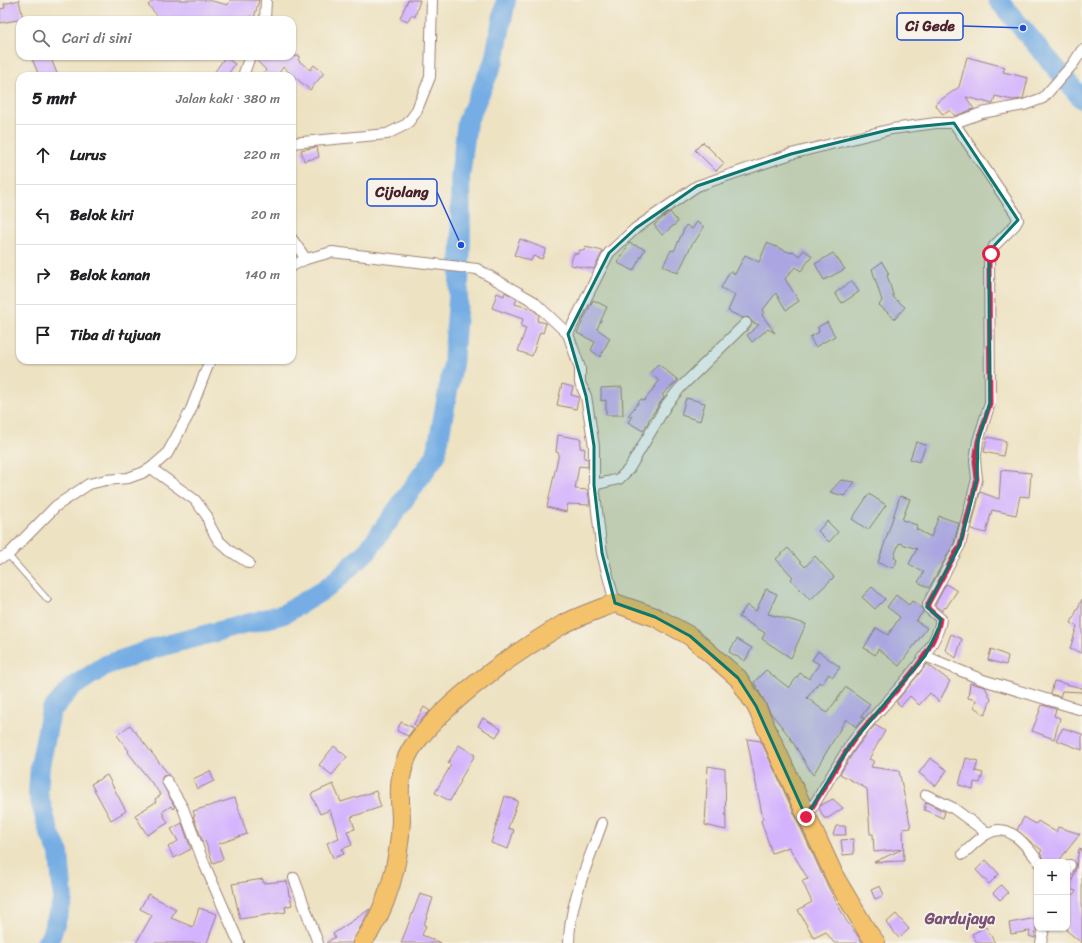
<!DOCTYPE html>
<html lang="id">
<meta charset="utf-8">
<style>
body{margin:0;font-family:Sriracha,sans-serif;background:#f6f6f6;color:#202124}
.controls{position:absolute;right:12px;bottom:12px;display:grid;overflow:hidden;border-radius:8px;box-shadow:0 1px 3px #0004}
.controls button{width:36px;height:36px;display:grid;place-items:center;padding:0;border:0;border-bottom:1px solid #e0e0e0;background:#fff;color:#202124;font:20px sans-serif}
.stop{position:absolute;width:12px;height:12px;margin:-9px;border:3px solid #e11d48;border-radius:50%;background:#fff}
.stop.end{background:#e11d48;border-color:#fff;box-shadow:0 1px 4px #0008}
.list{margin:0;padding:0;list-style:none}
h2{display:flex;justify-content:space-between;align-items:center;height:52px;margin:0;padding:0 16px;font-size:17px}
h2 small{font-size:13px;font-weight:400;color:#757577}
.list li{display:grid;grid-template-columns:26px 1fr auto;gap:12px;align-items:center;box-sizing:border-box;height:60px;padding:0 16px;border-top:1px solid #e0e0e0}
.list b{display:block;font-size:15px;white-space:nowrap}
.list em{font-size:13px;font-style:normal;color:#757577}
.icon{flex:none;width:22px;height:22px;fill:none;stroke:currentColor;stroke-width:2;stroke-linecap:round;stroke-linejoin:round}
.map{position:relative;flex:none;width:1082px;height:943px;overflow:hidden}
.search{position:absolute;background:#fff;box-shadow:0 1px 3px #0004;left:16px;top:16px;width:280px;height:44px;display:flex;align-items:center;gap:10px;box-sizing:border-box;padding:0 14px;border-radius:12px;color:#757577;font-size:15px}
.panel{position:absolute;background:#fff;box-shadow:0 1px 3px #0004;left:16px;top:72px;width:280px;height:292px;border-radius:12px}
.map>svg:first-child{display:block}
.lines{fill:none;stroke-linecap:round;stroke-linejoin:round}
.river{stroke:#74ade4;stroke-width:20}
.building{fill:#d3b2fe}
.lane-casing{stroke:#9c8076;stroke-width:7}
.street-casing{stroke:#9c8076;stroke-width:12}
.highway-casing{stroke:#9c8076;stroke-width:20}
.lane{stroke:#fff;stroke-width:5}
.street{stroke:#fff;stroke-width:10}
.highway{stroke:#f4c26a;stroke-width:18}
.route{stroke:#e11d48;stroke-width:5}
.marked{fill:#0f766e;fill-opacity:0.2;stroke:#0f766e;stroke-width:3;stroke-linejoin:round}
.labels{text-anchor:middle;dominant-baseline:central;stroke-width:3.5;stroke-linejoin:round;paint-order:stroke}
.quarter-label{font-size:16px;font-weight:bold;fill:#7a5275;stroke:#f7f3e8}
.leader{fill:none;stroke:#1d4ed8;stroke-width:1.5}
.callout-dot{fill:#1d4ed8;stroke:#f7f3e8;stroke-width:1.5}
.callout{fill:#f7f3e8;stroke:#1d4ed8;stroke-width:1.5}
.callout-label{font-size:15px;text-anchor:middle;font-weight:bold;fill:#4a1f2b}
</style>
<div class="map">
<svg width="1082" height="943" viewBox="0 0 1082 943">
<rect width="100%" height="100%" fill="#f7f3e8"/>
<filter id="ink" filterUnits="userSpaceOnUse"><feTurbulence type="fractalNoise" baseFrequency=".025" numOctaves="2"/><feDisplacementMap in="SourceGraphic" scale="8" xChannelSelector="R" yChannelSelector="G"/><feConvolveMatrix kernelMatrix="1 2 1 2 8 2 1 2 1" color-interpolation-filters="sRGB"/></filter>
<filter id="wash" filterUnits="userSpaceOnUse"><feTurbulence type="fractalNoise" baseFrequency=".012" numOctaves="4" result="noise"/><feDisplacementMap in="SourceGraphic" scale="16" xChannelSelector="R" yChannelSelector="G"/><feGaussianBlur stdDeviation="0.9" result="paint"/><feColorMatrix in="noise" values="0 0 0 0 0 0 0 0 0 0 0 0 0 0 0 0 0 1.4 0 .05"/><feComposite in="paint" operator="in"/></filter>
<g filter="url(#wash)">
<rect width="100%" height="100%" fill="#ede2c2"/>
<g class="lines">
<!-- river -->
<g class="river">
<polyline points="998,0 1082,99"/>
<polyline points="46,943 50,939 63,899 59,853 49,832 38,793 40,766 51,711 71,688 106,665 159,647 284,614 330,586 368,550 436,455 453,364 458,300 461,245 460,178 467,122 494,61 506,0"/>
</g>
</g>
<g id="blocks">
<!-- building -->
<g class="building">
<polygon points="19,0 23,19 0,23 0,9 5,8 4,4"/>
<polygon points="154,0 208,0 228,5 230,0 259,0 254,18 250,16 249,20 161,20 148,5"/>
<polygon points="408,0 420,0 415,17 411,15 408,21 400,18"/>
<polygon points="31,56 50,56 58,76 39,76"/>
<polygon points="256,56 300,56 298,60 310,70 314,65 324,73 310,90 283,67 277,76 262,76 266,70 256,60"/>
<polygon points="225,57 235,64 227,76 212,76"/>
<polygon points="967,57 1005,67 1003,72 1028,78 1023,99 1013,100 995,96 993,104 966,97 974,109 955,116 950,110 943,115 935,104 959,87"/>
<polygon points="703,142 724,163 716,171 695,150"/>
<polygon points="317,147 319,157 304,161 301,150"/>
<polygon points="670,212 678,222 662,235 654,225"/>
<polygon points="697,222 704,227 694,243 693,242 678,273 663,266 671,250 674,251 686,225 692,229"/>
<polygon points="520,239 546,249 542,259 533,256 531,261 514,255"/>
<polygon points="629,243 645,249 633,271 618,263"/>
<polygon points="767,243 791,253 793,251 799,256 804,250 812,256 801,271 795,267 785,279 799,301 786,310 776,293 762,311 764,312 762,315 775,333 768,329 752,342 747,335 759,325 752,322 748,317 743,318 728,311 735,295 721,288 730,271 735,274 745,255 759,262"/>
<polygon points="585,247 603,251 594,269 570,265 574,253 578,254 580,250 584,251"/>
<polygon points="833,253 845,269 824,280 815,264"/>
<polygon points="882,262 889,274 887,275 894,298 905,307 895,319 879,305 882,301 872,269"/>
<polygon points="852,281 859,292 842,303 835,293"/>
<polygon points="505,292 517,299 515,304 532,309 539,315 537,321 546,323 543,333 540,332 532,356 518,351 526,328 521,326 523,319 492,308 497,293 504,296"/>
<polygon points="593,300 607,307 597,329 610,338 600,357 591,350 595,342 577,333"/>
<polygon points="827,322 835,336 815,347 810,337 819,332 818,327"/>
<polygon points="658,364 678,380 662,395 664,397 648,421 649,421 643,431 628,422 632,416 628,416 641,399 644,401 659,381 650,373"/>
<polygon points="562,384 573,387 571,395 579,397 576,409 557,405"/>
<polygon points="622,387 623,415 606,415 606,400 601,401 601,388"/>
<polygon points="686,398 705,403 700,421 681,415"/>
<polygon points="558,435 581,439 580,448 585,449 584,458 588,459 588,467 579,466 575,489 588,490 590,505 568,504 566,512 547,507 559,453 556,452"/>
<polygon points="987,437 1006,441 1003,456 984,452"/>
<polygon points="916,442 926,445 919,462 910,459"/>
<polygon points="1001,470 1031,473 1029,497 1020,496 1016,515 992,510 986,533 971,529 980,492 999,499"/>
<polygon points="841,480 855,482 844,496 830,492"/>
<polygon points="869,494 886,505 868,530 852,519"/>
<polygon points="900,496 910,499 902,520 917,525 916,529 931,537 939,516 959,523 954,543 929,588 918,582 924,572 909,564 917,549 899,543 894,557 897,560 894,568 878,563"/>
<polygon points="827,521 838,532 829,542 818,531"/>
<polygon points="788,548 805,567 815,556 834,577 810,600 791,579 793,577 776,559"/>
<polygon points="946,584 957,591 946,608 945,607 942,611 935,605"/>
<polygon points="872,587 885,599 875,609 862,597"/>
<polygon points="766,589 777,594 768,614 806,624 791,658 762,639 765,633 739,617 747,605 756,611"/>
<polygon points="896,595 909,605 912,601 922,608 923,612 916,621 927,628 899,666 878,649 875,655 864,648 876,628 888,635 900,617 887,607"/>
<polygon points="1082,599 1082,653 1070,649 1077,626 1071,623"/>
<polygon points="951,634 962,639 956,658 945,650"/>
<polygon points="737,639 752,648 745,661 729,652"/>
<polygon points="991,649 1008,656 1006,665 988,660"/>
<polygon points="818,651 840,667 833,677 829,674 822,684 819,682 807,698 827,713 846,687 870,704 861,717 864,718 856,727 846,719 813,775 789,736 770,712 754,682 766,670 789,688 800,673 809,679 819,664 812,660"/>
<polygon points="927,664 950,681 939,702 930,693 919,705 910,696 901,706 896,702"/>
<polygon points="1054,681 1082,688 1082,692 1062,691 1060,697 1051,694"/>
<polygon points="970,683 985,687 991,699 985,715 974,707 976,700 968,698"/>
<polygon points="1042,705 1056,709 1054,716 1060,718 1054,739 1032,731"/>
<polygon points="424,707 430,711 416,726 414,724"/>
<polygon points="483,718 501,729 496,737 478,726"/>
<polygon points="401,722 414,728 408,736 397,731"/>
<polygon points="130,725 169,775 163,776 161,781 175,807 173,809 171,806 162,812 168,823 147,835 135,815 156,802 155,799 161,795 128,752 129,751 117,735"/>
<polygon points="875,725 885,731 869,759 874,761 871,767 899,771 911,828 903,829 904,861 874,862 903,849 874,852 873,834 870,834 867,789 840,774 856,748"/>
<polygon points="1063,728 1082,734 1082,750 1056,740"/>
<polygon points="747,739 761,741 826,883 846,920 863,943 834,943 826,932 814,938 798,910 812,902 802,881 808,879 789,847 772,853 761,821 763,819"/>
<polygon points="459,745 475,755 460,780 461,781 450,801 435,793 451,765 448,763"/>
<polygon points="334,746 347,757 332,775 319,765"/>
<polygon points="930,758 947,770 936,786 919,773"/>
<polygon points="966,758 978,761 975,771 983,773 980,783 974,782 973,789 959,785"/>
<polygon points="708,766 725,769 726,830 705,825"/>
<polygon points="210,771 214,781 197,789 193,779"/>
<polygon points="107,775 126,811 111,820 91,784"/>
<polygon points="333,784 341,802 376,791 381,807 351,817 355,829 347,831 352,845 342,849 344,854 333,858 327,843 339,838 330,810 320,814 311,794"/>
<polygon points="505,796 518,801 508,828 514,830 508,849 491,843"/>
<polygon points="235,798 247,834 218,844 223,859 213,863 205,841 203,842 193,816 195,816 193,811"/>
<polygon points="833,799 843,808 828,818 824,818 819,808 821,805"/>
<polygon points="926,802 945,812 943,818 924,810"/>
<polygon points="1024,817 1036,824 1038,821 1056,832 1058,827 1080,834 1058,862 1045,862 1040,853 1042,850 1033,844 1017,830"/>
<polygon points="182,823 191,849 174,858 168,847 178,841 171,829"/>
<polygon points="836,826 845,826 846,835 833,835"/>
<polygon points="853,839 854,854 843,855 841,840"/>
<polygon points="1079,849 1082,850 1082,943 1067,931 1067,901 1076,891 1069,889 1076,868"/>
<polygon points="986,860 999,874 989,884 976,870"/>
<polygon points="263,879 263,883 287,881 289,896 290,896 292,905 285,907 286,912 240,919 232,884"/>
<polygon points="1001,885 1008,893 1000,900 993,893"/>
<polygon points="880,886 884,895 875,899 871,890"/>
<polygon points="148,894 176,909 171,918 193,927 199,908 217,914 207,943 136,943 152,915 140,909"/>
<polygon points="420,894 433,898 424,925 426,926 422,935 441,943 401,943"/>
<polygon points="370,909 352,943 326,943 335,937 333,934"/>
<polygon points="896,914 909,929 899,938 886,923"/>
<polygon points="1037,918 1035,938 1029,936 1030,931 1011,934 1009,923"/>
<polygon points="986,927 995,943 977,943 972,934"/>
</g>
</g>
</g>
<g filter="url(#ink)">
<use href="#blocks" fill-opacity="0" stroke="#9c8076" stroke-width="1"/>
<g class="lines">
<!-- lane casing -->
<g class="lane-casing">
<polyline id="lane" points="8,555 48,600"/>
</g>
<!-- street casing -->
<g class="street-casing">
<g id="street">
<polyline points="265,20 266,0"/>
<polyline points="243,76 250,56"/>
<polyline points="292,143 387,134 407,124 416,112 430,77 432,0"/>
<polyline points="292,239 306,259"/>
<polyline points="292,266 306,259 332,252 477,269 533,301 568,334"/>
<polyline points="151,468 195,500 207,516 210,526 218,540 230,551 249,563"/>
<polyline points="594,485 619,479 629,469 667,404 680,388 746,323"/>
<polyline points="0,558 8,555 56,506 89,484 106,480 128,478 142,473 151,468 167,454 190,412 210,360"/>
<polyline points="615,603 602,553 594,485 594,446 586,396 580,383 580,368 568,334 609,253 636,228 697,186 791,154 892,129 936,123 954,123 982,113 1024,105 1043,98 1073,64 1082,50"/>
<polyline points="925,656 983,680 1082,710"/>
<polyline points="167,781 183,808 203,861 239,943"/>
<polyline points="926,795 953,808 987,833"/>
<path d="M 806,817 C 822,793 835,768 851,744 C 875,710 935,660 941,619 L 928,608 L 928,604 L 960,545 L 977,479 L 975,461 L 978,441 L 990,403 L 989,261 L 994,246 L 1015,225 L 1018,220 L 1016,214 L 954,123"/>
<path d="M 963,854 C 971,847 978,839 987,834 C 1009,820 1027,847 1039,862"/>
<polyline points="1067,871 1070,865"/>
<polyline points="294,878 318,943"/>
<path d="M 569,943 C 569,902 589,861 602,823"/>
<polyline points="1041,943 1044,928"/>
</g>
</g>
<!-- highway casing -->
<g class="highway-casing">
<path id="highway" d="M 362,943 C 388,909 399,863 401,821 C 401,807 398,792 401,778 C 403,767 407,754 414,745 C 448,699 513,654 562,625 C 579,616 597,610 615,603 L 655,617 L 690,636 L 738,678 L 756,706 L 836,879 L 867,931 L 876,943"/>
</g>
<!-- lane -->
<use href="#lane" class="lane"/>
<!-- street -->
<use href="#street" class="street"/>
<!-- highway -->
<use href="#highway" class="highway"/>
</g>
</g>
<g class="lines" filter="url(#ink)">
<!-- route -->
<path class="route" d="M 806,817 C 822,793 835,768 851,744 C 875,710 935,659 940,619 L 928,608 L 928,604 L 960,545 L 977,479 L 975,461 L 978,441 L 990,404 L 989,261 L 991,254"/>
</g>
<!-- marked area -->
<path class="marked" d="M 954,123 L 1018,220 L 994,246 L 989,261 L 990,403 L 978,441 L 977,479 L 960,545 L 927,607 L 941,619 L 939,628 L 925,656 L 851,744 L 806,817 L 756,706 L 738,678 L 690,636 L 655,617 L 615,603 L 602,553 L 594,485 L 594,446 L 586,396 L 568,334 L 609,253 L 636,228 L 697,186 L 791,154 L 892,129 Z"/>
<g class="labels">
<!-- quarter labels -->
<g class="quarter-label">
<text x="960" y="918">Gardujaya</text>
</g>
</g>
<!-- callouts -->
<path class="leader" d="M1023 28L963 26M461 245L437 192"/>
<g class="callout-dot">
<circle cx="1023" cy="28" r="4"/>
<circle cx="461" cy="245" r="4"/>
</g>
<g class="callout">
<rect x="897" y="13" width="66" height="27" rx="4"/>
<rect x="367" y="179" width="70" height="27" rx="4"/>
</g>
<g class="callout-label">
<text x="930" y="31">Ci Gede</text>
<text x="402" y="197">Cijolang</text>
</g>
</svg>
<div class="controls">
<button>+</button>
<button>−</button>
</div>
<div class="stop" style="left:991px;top:254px"></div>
<div class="stop end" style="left:806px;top:817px"></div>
<div class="search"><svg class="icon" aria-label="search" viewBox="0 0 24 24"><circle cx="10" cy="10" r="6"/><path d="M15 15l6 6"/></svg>Cari di sini</div>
<section class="panel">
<h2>5 mnt<small>Jalan kaki · 380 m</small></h2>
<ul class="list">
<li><svg class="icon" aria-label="ahead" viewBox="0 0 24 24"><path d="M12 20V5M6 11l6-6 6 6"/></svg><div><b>Lurus</b></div><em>220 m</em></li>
<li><svg class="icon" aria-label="left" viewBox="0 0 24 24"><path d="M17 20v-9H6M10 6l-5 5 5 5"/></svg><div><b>Belok kiri</b></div><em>20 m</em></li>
<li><svg class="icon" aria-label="right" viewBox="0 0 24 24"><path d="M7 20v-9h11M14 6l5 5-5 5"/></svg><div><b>Belok kanan</b></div><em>140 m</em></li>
<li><svg class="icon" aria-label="arrive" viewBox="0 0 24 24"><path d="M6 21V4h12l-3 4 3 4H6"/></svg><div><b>Tiba di tujuan</b></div></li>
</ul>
</section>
</div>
